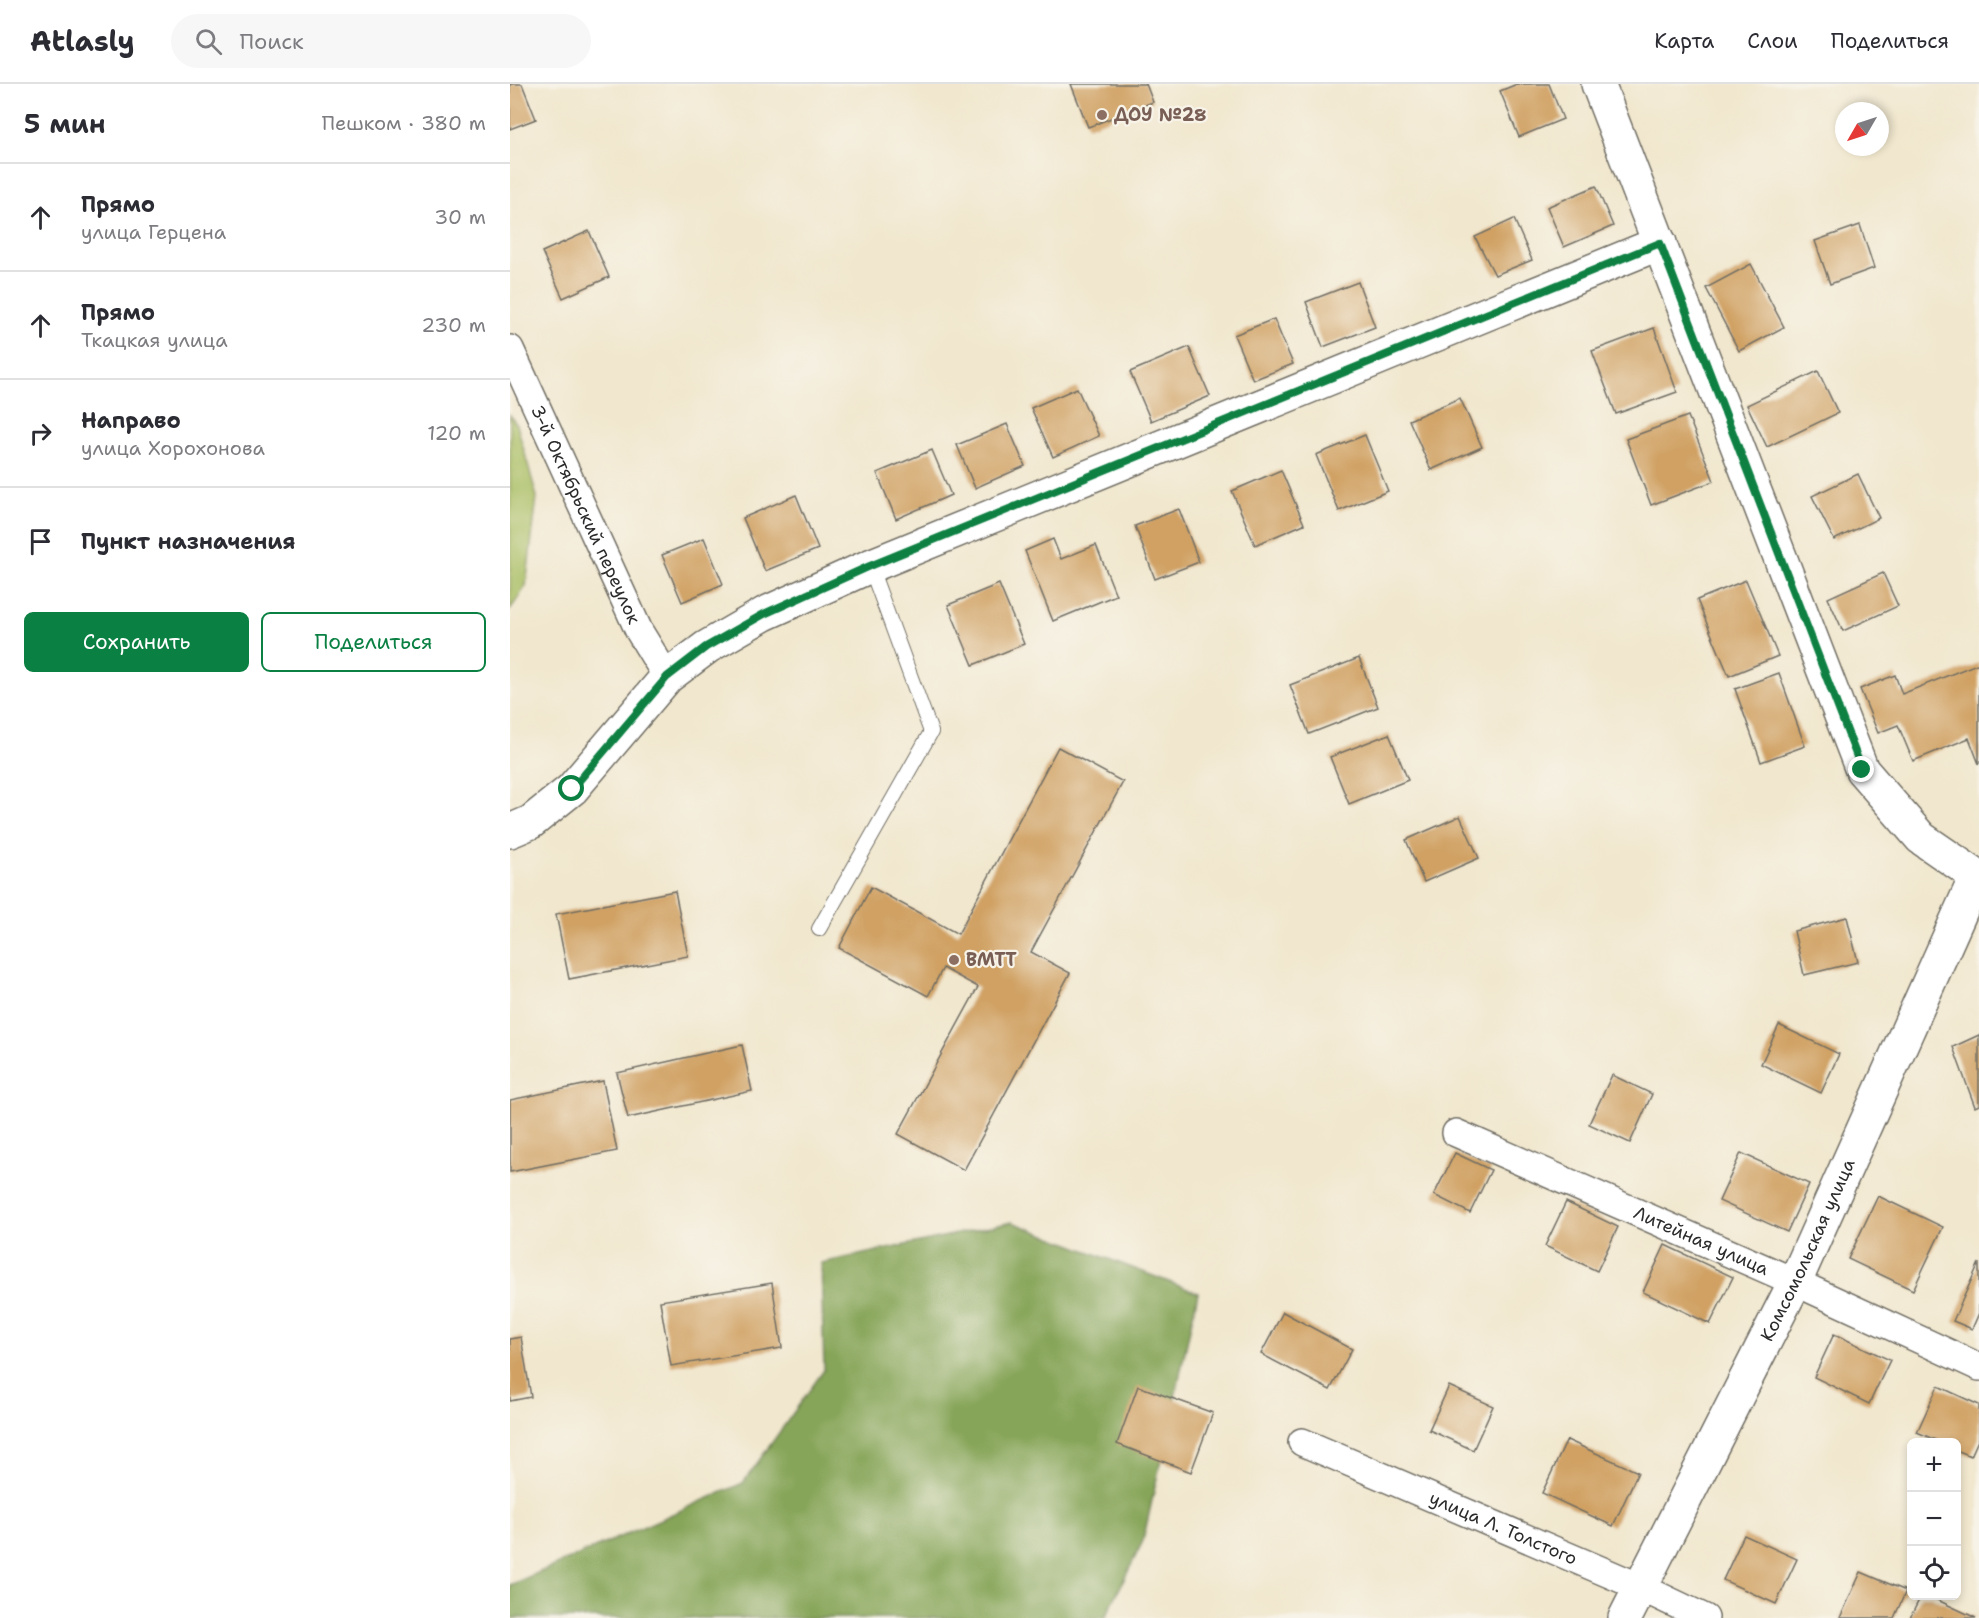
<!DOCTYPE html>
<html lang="ru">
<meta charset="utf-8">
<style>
body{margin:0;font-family:"Shantell Sans",sans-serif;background:#f7f7f7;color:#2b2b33}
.controls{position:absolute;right:18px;bottom:18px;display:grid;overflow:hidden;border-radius:9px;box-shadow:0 3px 9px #0003}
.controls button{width:54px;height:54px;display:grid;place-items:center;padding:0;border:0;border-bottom:2px solid #e1e1e2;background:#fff;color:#2b2b33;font:30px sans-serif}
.compass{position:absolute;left:1325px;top:18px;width:54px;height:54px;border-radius:50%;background:#fff;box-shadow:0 3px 9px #0003;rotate:231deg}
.stop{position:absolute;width:18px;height:18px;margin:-14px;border:4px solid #0b8043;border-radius:50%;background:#fff}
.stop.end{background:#0b8043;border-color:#fff;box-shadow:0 2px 6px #0008}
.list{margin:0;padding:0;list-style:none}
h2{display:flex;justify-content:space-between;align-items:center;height:78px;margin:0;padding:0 24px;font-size:26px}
h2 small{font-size:20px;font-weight:400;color:#7c7c81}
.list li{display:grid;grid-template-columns:39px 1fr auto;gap:18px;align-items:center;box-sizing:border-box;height:108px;padding:0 24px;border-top:2px solid #e1e1e2}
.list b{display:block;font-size:22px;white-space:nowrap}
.list p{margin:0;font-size:20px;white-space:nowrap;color:#7c7c81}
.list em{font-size:20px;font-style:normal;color:#7c7c81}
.actions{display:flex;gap:12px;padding:18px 24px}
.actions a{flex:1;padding:14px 0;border:2px solid #0b8043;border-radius:9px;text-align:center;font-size:21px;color:#0b8043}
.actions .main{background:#0b8043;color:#fff}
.icon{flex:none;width:33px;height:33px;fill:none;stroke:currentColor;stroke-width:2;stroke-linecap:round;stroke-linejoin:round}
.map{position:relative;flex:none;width:1469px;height:1534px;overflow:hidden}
header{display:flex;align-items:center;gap:36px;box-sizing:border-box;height:84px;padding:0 30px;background:#fff;border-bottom:2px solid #e1e1e2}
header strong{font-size:28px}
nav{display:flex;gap:33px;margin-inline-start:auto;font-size:21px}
.search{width:420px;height:54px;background:#f7f7f7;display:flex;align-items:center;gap:15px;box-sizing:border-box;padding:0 21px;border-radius:33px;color:#7c7c81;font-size:22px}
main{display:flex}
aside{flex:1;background:#fff}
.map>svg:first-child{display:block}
.green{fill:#a8be62;stroke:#6a7446;stroke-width:1.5}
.forest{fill:#86a558;stroke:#586842;stroke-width:1.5}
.building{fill:#d0a164}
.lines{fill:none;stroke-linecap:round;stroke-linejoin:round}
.service-casing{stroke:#706d64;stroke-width:16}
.minor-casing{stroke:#706d64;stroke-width:30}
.tertiary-casing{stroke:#706d64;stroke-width:36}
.service{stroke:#fff;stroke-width:14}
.minor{stroke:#fff;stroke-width:27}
.tertiary{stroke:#fff;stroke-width:33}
.route{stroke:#0b8043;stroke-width:8}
.education-dot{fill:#8d6e63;stroke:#f7f3e8;stroke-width:2}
.labels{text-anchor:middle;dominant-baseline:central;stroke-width:4.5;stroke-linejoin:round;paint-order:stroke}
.education-label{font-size:18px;font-weight:bold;fill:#785e54;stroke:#f7f3e8;text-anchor:start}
.street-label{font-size:18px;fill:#2b2b2b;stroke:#f7f3e8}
</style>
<header>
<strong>Atlasly</strong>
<div class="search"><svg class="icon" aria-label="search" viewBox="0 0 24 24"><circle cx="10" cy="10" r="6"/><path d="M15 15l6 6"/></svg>Поиск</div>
<nav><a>Карта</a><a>Слои</a><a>Поделиться</a></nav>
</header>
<main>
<aside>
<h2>5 мин<small>Пешком · 380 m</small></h2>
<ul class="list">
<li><svg class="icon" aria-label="ahead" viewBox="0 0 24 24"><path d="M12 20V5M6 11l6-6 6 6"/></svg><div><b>Прямо</b><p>улица Герцена</p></div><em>30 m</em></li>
<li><svg class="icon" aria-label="ahead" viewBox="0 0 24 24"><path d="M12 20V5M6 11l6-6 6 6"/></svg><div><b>Прямо</b><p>Ткацкая улица</p></div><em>230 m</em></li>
<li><svg class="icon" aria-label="right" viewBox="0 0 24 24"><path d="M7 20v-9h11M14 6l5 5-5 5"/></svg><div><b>Направо</b><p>улица Хорохонова</p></div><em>120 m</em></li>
<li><svg class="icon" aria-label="arrive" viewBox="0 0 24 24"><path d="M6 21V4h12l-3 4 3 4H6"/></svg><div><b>Пункт назначения</b></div></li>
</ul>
<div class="actions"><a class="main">Сохранить</a><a>Поделиться</a></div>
</aside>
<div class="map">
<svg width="1469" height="1534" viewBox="0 0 1469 1534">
<rect width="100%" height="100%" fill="#f7f3e8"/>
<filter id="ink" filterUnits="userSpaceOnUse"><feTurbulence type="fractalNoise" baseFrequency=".0167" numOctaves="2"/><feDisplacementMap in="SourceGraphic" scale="12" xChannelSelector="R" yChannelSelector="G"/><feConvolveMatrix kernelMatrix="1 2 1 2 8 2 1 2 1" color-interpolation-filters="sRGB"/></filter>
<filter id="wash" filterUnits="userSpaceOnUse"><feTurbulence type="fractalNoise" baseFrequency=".008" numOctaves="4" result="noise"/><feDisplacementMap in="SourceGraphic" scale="24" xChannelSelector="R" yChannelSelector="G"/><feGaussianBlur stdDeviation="1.35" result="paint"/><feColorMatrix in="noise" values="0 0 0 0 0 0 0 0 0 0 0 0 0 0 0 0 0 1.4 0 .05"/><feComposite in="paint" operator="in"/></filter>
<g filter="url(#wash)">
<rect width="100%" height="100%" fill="#f1e7ce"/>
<!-- green -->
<polygon class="green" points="0,331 7,341 27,413 16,502 0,526"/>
<!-- forest -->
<polygon class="forest" points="502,1138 688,1209 633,1457 595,1534 0,1534 0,1501 233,1399 314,1286 311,1179"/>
<g id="blocks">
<!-- building -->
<g class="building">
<polygon points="0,0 12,0 26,35 0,45"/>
<polygon points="561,0 636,0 643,18 578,43"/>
<polygon points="1007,0 1039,0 1053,35 1009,53 990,7"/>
<polygon points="1086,102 1103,142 1054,163 1037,123"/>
<polygon points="1004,135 1022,176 985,191 965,153"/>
<polygon points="1350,141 1364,184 1320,200 1305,157"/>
<polygon points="79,147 99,193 53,214 32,168"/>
<polygon points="1241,180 1274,243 1229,267 1196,204"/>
<polygon points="848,198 865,243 813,263 796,218"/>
<polygon points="764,235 783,280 743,296 724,251"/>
<polygon points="1144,244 1167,308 1106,330 1082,267"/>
<polygon points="679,263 700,312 641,337 620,288"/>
<polygon points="1308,287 1328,329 1257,363 1237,321"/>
<polygon points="567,304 589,352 543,373 521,324"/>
<polygon points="950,314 972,363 921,386 899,336"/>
<polygon points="1178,332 1204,397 1141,421 1116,355"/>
<polygon points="497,340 515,382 465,404 447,361"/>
<polygon points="855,351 878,407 829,427 806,371"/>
<polygon points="422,366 441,411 386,435 367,389"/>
<polygon points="771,386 794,440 745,461 722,407"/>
<polygon points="1348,390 1369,434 1324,456 1302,412"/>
<polygon points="286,411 308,465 255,487 233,434"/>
<polygon points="669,425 689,478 645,495 625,442"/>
<polygon points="194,454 213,500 172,518 152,471"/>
<polygon points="543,455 551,475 586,461 606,511 543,537 515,467"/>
<polygon points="1373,489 1388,522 1333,547 1318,514"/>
<polygon points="1236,496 1268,572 1219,592 1187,516"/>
<polygon points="489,500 514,560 463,581 438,521"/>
<polygon points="849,574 868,623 799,650 780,601"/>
<polygon points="1469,579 1469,680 1459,654 1403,677 1388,641 1368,649 1350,605 1385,591 1392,610"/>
<polygon points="1269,589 1295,662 1251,678 1225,605"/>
<polygon points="879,650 898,696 839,720 820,673"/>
<polygon points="548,663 613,698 521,868 560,889 454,1086 388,1050 468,903 433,884 418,912 329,864 361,803 448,850"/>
<polygon points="950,732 969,774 914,798 896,756"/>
<polygon points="165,807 178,872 59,895 46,830"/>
<polygon points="1337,833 1348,878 1294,891 1284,847"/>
<polygon points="1269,941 1329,970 1311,1009 1251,980"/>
<polygon points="1469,951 1469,1021 1465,1023 1443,963"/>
<polygon points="232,961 242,1007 118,1034 107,989"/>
<polygon points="1102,991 1142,1010 1120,1059 1079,1040"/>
<polygon points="93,997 107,1067 0,1088 0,1016"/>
<polygon points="945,1069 981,1086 960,1129 924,1111"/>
<polygon points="1231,1069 1299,1100 1277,1148 1209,1117"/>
<polygon points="1368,1112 1433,1143 1403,1206 1338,1175"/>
<polygon points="1056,1118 1108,1143 1087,1187 1035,1162"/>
<polygon points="1155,1161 1223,1193 1200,1240 1133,1208"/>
<polygon points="1469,1179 1469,1229 1462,1245 1443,1237"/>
<polygon points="262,1199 272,1264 161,1282 150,1217"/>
<polygon points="773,1228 842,1265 820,1306 751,1270"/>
<polygon points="1324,1250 1380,1276 1359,1320 1304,1293"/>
<polygon points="11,1253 21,1313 0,1317 0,1255"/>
<polygon points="628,1302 703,1329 681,1388 607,1360"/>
<polygon points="939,1302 983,1322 963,1366 919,1346"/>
<polygon points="1428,1302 1469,1321 1469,1354 1461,1372 1446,1366 1446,1358 1430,1358 1407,1348"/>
<polygon points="1057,1356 1128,1388 1103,1442 1032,1409"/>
<polygon points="1234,1451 1287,1475 1266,1520 1213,1496"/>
<polygon points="1351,1488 1396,1507 1384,1534 1330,1534"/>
<polygon points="1411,1512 1419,1512 1466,1534 1400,1534"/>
</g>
</g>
</g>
<g filter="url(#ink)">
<use href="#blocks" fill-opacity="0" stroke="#706d64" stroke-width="1.5"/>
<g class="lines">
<!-- service casing -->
<g class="service-casing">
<polyline id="service" points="309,845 421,648 360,482"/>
</g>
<!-- minor casing -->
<g class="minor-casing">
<g id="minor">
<path id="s1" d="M 0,265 L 129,547 L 157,593"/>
<path id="s2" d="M 946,1049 L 1285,1198 L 1469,1283"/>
<path id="s3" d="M 792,1358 L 1130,1503 L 1195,1534"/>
</g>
</g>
<!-- tertiary casing -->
<g class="tertiary-casing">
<g id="tertiary">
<polyline points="1088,0 1352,686 1411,754 1469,794"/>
<polyline points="0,747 21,738 62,705 157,593 197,563 254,530 360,482 1150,159"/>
<path id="s4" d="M 1115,1534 L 1285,1198 L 1466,793"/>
</g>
</g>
<!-- service -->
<use href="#service" class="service"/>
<!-- minor -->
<use href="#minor" class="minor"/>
<!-- tertiary -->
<use href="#tertiary" class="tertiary"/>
</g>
</g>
<g class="lines" filter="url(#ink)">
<!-- route -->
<polyline class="route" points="62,705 157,593 196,563 254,530 360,482 1150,159 1352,686"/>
</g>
<!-- markers -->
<g class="education-dot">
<circle cx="592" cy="31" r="6"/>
<circle cx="444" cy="876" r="6"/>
</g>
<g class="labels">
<!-- education labels -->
<g class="education-label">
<text x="604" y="31">ДОУ №28</text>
<text x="456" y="876">ВМТТ</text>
</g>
<!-- street labels -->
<g class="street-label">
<text stroke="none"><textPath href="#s1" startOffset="182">3-й Октябрьский переулок</textPath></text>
<text stroke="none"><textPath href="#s2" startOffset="268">Литейная улица</textPath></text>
<text stroke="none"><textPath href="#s4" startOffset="411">Комсомольская улица</textPath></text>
<text stroke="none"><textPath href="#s3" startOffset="219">улица Л. Толстого</textPath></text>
</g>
</g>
</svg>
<div class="controls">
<button>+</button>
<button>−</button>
<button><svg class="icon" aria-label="locate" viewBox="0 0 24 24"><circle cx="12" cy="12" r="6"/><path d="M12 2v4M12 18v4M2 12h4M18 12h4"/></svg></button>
</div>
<svg class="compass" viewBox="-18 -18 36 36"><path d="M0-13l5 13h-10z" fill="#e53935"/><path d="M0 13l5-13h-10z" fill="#7c7c81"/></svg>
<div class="stop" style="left:62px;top:705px"></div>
<div class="stop end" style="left:1352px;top:686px"></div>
</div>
</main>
